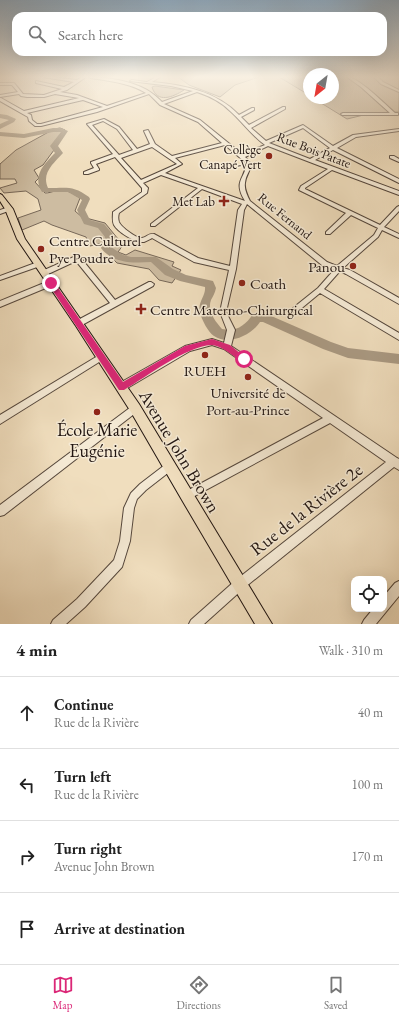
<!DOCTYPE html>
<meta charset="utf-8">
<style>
body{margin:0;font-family:"EB Garamond",serif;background:#f2f2f2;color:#222}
.controls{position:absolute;right:12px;bottom:12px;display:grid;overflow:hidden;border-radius:8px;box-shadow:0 4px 16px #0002}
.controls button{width:36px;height:36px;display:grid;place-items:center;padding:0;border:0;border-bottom:1px solid #e0e0e0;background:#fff;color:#222;font:20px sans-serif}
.compass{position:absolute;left:303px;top:68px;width:36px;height:36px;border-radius:50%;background:#fff;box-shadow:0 4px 16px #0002;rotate:211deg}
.stop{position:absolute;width:12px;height:12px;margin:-9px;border:3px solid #db2777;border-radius:50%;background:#fff}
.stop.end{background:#db2777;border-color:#fff;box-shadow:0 1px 4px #0008}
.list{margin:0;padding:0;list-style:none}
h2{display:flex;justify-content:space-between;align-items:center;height:52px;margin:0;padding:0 16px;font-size:17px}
h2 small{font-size:13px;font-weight:400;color:#767676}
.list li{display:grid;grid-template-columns:26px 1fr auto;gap:12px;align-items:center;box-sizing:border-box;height:72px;padding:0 16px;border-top:1px solid #e0e0e0}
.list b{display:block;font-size:15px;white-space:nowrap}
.list p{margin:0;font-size:13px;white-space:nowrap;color:#767676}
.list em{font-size:13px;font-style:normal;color:#767676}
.icon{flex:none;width:22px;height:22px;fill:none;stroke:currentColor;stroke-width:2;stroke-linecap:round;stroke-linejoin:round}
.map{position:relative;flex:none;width:399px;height:624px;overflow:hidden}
.search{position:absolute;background:#fff;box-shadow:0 4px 16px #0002;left:12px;right:12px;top:12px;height:44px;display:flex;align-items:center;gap:10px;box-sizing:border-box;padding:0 14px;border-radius:12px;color:#767676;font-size:15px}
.sheet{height:340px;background:#fff}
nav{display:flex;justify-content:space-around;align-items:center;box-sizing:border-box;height:56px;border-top:1px solid #e0e0e0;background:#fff;font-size:11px;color:#767676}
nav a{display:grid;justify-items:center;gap:2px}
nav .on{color:#db2777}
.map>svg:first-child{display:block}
.green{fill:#cdbca1;stroke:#776859}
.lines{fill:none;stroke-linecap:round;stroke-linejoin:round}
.river{fill:#aa9a83;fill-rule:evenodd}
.minor-casing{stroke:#55473c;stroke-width:2}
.major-casing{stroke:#211511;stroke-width:2}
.minor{fill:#f5ead5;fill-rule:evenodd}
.major{fill:#f0debe;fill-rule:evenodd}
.route{fill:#db2777}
.poi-dot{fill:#8f2418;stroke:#f5ead5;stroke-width:1.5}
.labels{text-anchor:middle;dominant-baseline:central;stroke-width:3;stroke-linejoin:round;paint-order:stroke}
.far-poi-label{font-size:13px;fill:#211511;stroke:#f5ead5;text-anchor:end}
.far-street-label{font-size:13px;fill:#211511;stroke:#f5ead5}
.poi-label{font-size:15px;fill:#211511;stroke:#f5ead5;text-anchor:start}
.near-poi-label{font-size:18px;fill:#211511;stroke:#f5ead5}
.near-street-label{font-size:18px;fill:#211511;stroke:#f5ead5}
</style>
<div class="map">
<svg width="399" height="624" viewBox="0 0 399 624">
<rect width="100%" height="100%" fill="#f0debe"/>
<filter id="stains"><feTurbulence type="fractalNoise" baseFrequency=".005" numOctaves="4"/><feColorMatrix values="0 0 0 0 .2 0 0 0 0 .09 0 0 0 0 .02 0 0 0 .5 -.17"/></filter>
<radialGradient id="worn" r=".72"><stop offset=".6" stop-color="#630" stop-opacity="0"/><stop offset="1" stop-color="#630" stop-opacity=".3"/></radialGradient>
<!-- green -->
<g class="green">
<polygon points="178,77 259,77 235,85 220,97 189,85"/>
<polygon points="279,77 309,77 309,95"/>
<polygon points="333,77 399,77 399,112 372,113 347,119 313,98 333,98"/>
<path d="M 155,86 L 184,90 C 173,97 157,104 152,87 Z"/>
<path d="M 60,128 L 65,130 L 52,146 L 54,150 L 43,165 L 34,170 L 39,178 L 35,182 L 45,193 C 49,193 51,192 55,191 C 65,188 72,193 80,198 L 75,211 L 82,217 L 105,223 L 123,245 L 118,252 L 126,255 L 135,250 L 174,262 L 172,266 L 181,270 L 172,283 L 159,280 L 149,269 L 117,263 L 107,253 L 103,243 L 90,246 L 86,237 L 52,225 L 44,221 L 22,230 L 18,218 L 41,210 L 38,199 L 26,191 L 4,193 L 0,188 L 17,183 L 15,179 L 0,179 L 0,164 L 16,150 L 54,129 Z"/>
</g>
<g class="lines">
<!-- river -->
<g class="river">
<polygon points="0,114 7,115 16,119 14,122 0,129 0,124 9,120 0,118"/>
<path d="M 53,128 L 61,128 L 68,131 L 58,146 L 63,153 C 54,163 41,173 48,188 C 66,188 73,185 89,197 L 90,199 L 85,210 L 90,220 L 104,224 L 115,237 L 111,247 L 123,255 L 131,257 L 156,257 L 173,269 L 186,275 L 213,281 L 216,288 C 215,293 213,296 211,300 C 207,311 215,321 222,329 C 236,332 245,326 253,314 L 257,313 L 269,315 L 331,342 L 348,348 L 399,354 L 399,364 L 348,358 L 323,349 L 263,322 L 260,322 C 252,335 229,346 214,336 C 208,332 202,320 200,313 C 197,302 206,296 205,287 L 180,281 L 165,275 L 151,262 C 134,263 113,264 101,248 L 105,237 L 98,228 L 84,224 L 77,210 L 82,200 L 68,192 L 42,192 C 32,176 44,164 55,153 L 50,146 L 61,132 L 53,132 L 24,138 L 0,136 L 0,132 L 24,134 Z"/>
</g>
<!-- minor casing -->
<g class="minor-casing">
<g id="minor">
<path d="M 43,77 L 51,77 L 77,80 L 82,77 L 86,77 L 67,90 L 60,92 L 77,95 L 107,106 L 146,93 C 130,83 110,81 91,78 L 89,77 C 108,77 138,82 153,94 C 156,96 159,99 162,102 L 193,91 L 171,86 L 130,81 L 132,80 L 147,82 L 156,77 L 160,77 L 152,82 C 184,85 216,91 239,115 L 252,108 L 254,108 L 254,110 L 241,117 L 249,125 L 283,107 L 285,107 L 285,109 L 251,128 L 266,141 L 303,125 L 333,146 L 353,135 L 399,129 L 399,131 L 356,137 L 337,148 L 399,179 L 399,183 L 333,150 L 315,160 L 399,191 L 399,195 L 332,170 L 305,188 L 305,189 L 380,225 L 397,207 L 399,206 L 399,211 L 384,227 L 399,234 L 399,238 L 382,230 L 378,237 L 343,268 L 350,270 L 399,298 L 399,304 L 346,274 L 340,271 L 324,289 L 399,333 L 399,340 L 320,293 L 297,312 L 293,312 L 292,310 L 293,308 L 318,288 L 334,270 L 323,266 L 247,204 L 244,210 L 236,269 L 226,312 L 235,330 L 231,346 L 397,458 L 399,459 L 399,470 L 394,467 L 244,588 L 204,624 L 189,624 L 191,620 L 236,580 L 386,462 L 330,423 L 189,499 L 186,501 L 183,499 L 181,496 L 183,493 L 323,418 L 224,349 L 212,345 L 190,351 L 124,390 L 121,391 L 118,390 L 117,387 L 118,384 L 185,346 L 212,339 L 224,343 L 227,330 L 220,312 L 229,270 L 194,262 L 152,238 C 150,239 147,241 144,242 C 135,243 118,232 114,225 C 112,221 113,216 113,212 L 142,192 L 142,188 L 115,157 L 96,164 L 99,169 L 99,170 L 88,174 L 84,174 L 84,172 L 94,168 L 91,163 L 91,162 L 113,154 L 87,124 L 104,119 L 119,127 L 137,149 L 150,144 L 144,131 L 148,130 L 155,144 L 172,156 L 222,143 L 198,122 L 160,105 L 149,94 L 97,112 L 41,126 L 35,126 L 29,121 L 28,117 L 0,101 L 0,98 L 1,98 L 24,111 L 79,98 L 55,94 L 44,97 L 27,97 L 21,96 L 19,94 L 0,97 L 0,95 L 18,92 L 12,85 L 0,85 L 0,83 L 14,83 L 23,94 L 44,95 L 62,89 L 36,83 L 36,81 L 64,87 L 74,82 ZM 197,92 C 209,96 220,101 229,110 C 242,121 251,135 265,145 L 242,154 L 200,120 L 164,104 ZM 83,100 L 103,107 L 41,124 L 37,124 L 32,120 L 31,115 L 27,113 ZM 103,121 L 117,129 L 133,150 L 119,155 L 92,125 ZM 303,128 L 330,148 L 310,159 L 269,143 ZM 225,145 L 245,162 C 249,177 231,179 245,201 L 165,173 L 182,164 L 175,158 ZM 268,146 L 328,169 L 301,186 L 299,190 L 346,213 L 326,232 L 326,234 L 330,234 L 351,215 L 378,228 L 374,235 L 337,266 L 327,262 L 250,201 C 247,195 244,189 245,183 C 246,171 257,167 245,157 ZM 152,147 L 177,164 L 141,180 L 121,158 ZM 161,175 L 198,188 L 151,224 L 151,226 L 155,226 L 202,189 L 242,204 L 238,210 L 230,266 L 198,258 L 154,234 C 149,233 147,237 142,238 C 137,239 121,227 119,222 C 118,219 118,216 119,213 L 147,193 L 148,188 L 143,183 Z"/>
<path d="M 347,77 C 357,76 386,105 395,113 L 398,113 L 398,115 L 342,115 L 341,114 L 343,113 L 390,113 L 361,87 Z"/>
<polygon points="374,77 378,77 383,82 399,90 399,92 381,84"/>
<polygon points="390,156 394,156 399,159 399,162 390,158"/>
<polygon points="9,207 12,209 11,210 0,214 0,210"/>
<polygon points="76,256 80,257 115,300 149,282 151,282 154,284 153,286 82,325 76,325 75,323 76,321 110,303 76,261 46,275 42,275 41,273 42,271"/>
<polygon points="38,262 41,264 40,266 0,280 0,276"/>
<polygon points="49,281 51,281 54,283 53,285 0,307 0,301"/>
<polygon points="101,354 104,355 105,357 104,359 0,424 0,415"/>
<polygon points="135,404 138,405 139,408 138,411 4,515 0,516 0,505"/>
<polygon points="170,461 173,463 175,466 173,469 146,490 137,499 134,508 130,541 122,567 85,607 66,624 51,624 53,620 77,599 114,560 120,541 124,508 131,493 140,484"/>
<polygon points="399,581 399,596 376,624 362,624 364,620 373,609 384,609 384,596 395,583"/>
</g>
</g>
<!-- major casing -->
<g class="major-casing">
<polygon id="major" points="0,194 2,195 13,209 25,239 139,404 272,624 255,624 182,500 131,412 76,326 17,239 5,209 0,201"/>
</g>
<!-- minor -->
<use href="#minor" class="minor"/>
<!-- major -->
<use href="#major" class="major"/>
</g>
<!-- sky -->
<linearGradient id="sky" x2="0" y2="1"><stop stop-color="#8faac0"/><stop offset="0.47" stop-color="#f8f0e2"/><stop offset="1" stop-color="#f8f0e2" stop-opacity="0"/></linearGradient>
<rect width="399" height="164" fill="url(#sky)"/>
<!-- route -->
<path class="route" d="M 51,281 L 54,282 L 123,382 L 185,346 L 212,339 L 230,345 L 247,359 L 246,361 C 238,363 224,345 211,345 C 187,346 146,377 124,390 L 119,390 L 49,285 L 49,282 Z"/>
<!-- markers -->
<g class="poi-dot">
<circle cx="269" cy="156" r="4"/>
<path d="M222 195h4v4h4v4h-4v4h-4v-4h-4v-4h4z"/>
<circle cx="41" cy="249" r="4"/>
<circle cx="353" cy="266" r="4"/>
<circle cx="242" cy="283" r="4"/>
<path d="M139 303h4v4h4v4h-4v4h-4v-4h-4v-4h4z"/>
<circle cx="205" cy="355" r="4"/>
<circle cx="248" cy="377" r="4"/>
<circle cx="97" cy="412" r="4"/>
</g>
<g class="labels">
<!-- far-poi labels -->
<g class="far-poi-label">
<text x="261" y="149">Collège<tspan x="261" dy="15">Canapé-Vert</tspan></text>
<text x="215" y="201">Met Lab</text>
</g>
<!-- far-street labels -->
<g class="far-street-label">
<text transform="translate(314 150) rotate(21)">Rue Bois Patate</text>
<text transform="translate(285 216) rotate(39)">Rue Fernand</text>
</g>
<!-- poi labels -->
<g class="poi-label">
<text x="49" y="240">Centre Culturel<tspan x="49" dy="17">Pye Poudre</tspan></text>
<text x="345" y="266" text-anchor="end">Panou</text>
<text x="250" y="283">Coath</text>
<text x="150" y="309">Centre Materno-Chirurgical</text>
<text x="205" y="370" text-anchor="middle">RUEH</text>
<text x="248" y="392" text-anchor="middle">Université de<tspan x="248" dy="17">Port-au-Prince</tspan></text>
</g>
<!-- near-poi labels -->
<g class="near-poi-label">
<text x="97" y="429">École Marie<tspan x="97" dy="21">Eugénie</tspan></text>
</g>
<!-- near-street labels -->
<g class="near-street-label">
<text transform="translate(180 451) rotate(59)">Avenue John Brown</text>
<text transform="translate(306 509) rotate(-38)">Rue de la Rivière 2e</text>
</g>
</g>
<rect width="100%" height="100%" filter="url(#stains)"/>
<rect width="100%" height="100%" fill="url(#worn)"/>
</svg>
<div class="controls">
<button><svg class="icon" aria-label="locate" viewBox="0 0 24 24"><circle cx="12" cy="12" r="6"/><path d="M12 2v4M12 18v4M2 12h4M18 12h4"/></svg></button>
</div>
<svg class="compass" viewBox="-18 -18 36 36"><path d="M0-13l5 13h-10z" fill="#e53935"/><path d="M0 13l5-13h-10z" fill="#767676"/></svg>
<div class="stop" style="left:244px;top:359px"></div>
<div class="stop end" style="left:51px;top:283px"></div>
<div class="search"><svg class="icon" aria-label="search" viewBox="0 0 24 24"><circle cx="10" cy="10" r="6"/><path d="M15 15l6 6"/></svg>Search here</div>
</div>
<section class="sheet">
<h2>4 min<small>Walk · 310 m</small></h2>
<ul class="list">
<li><svg class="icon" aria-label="ahead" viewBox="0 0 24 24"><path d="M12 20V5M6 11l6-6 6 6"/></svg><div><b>Continue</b><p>Rue de la Rivière</p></div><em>40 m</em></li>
<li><svg class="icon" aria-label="left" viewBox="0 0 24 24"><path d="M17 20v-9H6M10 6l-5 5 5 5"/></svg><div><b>Turn left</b><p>Rue de la Rivière</p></div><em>100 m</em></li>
<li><svg class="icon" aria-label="right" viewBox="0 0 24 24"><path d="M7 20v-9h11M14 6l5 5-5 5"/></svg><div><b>Turn right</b><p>Avenue John Brown</p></div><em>170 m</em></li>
<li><svg class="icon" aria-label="arrive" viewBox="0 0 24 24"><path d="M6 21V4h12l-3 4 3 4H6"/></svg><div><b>Arrive at destination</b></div></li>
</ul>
</section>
<nav>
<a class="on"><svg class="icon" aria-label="map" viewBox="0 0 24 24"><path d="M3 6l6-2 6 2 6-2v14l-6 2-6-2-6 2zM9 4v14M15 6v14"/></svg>Map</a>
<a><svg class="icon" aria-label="directions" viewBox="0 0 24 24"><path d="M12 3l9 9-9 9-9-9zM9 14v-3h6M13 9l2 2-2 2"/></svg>Directions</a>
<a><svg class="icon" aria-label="saved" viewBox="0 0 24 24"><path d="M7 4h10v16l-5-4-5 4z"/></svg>Saved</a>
</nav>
